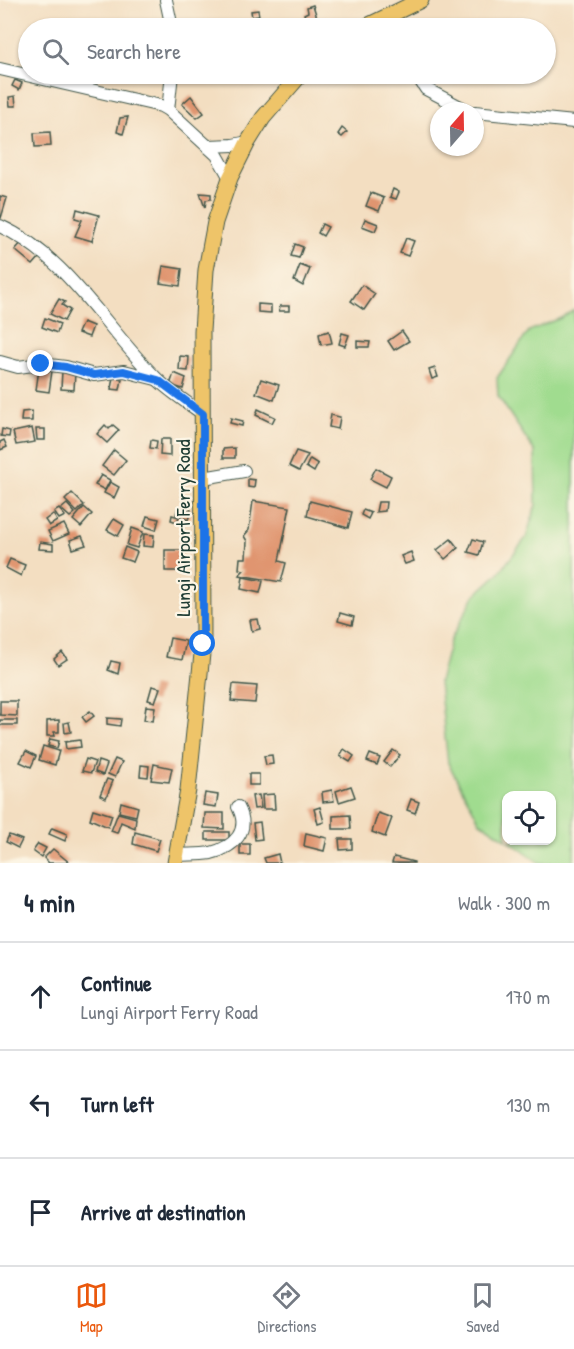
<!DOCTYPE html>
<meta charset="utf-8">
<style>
body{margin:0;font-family:"Patrick Hand",sans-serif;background:#f6f6f7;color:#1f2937}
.controls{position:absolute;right:18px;bottom:18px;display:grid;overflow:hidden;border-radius:12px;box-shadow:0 2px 4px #0004}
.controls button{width:54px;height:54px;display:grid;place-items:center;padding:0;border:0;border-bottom:2px solid #e0e1e3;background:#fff;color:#1f2937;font:30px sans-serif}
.compass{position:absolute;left:430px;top:102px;width:54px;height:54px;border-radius:50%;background:#fff;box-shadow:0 2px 4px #0004;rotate:20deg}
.stop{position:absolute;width:18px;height:18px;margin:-14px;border:4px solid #1a73e8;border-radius:50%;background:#fff}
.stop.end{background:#1a73e8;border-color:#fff;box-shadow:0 2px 6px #0008}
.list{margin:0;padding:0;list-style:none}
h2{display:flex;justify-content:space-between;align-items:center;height:78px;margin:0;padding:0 24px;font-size:26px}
h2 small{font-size:20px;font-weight:400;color:#747a83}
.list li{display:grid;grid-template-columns:39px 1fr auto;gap:18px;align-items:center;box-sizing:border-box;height:108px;padding:0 24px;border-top:2px solid #e0e1e3}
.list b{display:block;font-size:22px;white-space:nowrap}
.list p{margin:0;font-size:20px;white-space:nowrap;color:#747a83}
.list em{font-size:20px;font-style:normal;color:#747a83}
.icon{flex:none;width:33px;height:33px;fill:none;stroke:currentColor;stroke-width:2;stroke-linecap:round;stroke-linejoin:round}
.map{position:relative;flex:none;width:574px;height:863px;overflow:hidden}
.search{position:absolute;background:#fff;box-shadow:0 2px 4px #0004;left:18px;right:18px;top:18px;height:66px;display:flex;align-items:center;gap:15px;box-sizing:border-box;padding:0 21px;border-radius:33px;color:#747a83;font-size:22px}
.sheet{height:402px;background:#fff}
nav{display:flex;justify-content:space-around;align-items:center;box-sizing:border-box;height:84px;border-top:2px solid #e0e1e3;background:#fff;font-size:16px;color:#747a83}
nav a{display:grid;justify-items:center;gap:3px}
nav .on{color:#ea580c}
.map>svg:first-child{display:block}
.green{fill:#a0dc8f;stroke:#608c62;stroke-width:1.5}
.building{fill:#e0956f}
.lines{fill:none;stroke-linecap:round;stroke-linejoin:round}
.minor-casing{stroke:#3f5549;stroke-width:14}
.major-casing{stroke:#3f5549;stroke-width:17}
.minor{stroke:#fff;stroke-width:12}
.major{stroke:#eec469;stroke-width:15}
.route{stroke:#1a73e8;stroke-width:8}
.labels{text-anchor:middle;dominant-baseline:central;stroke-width:4.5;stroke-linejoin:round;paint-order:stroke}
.street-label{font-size:20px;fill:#1f3d34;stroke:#fcf5e5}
</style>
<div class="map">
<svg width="574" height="863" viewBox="0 0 574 863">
<rect width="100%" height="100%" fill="#fcf5e5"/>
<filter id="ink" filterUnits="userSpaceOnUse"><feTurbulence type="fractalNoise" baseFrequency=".0167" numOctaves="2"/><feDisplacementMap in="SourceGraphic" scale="12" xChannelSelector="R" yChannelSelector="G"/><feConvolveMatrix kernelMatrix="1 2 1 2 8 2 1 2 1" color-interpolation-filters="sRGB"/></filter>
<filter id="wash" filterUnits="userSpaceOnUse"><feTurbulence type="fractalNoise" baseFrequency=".008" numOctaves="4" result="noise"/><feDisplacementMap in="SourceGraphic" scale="24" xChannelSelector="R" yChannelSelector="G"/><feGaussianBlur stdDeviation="1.35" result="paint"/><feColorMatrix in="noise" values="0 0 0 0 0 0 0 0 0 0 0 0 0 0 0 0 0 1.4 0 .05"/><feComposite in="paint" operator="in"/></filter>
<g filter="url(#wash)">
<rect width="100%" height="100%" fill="#f3dec1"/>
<!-- green -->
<polygon class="green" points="574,310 574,863 540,863 509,841 552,840 552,796 506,796 506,839 480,822 448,763 439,682 450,641 474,596 498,574 526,538 536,505 535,452 498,396 497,378 529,331 561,318"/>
<g id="blocks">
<!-- building -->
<g class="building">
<polygon points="313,5 319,24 308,27 304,14 308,12 307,7"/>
<polygon points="258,10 259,16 252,17 251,11"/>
<polygon points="80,74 88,74 88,78 81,79"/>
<polygon points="15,80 22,83 19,90 12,86"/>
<polygon points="15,96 16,106 10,106 9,97"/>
<polygon points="191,96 204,113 197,118 182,104"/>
<polygon points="128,117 123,134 117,132 120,118"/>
<polygon points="342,128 347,132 342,137 338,134"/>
<polygon points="50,132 51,146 35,147 34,133"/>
<polygon points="393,189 399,192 396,199 390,197"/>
<polygon points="200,193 211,194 211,199 206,200 205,208"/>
<polygon points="371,193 384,198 379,211 366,206"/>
<polygon points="0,196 7,198 1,218 0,218"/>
<polygon points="77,209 99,215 92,241 75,236 82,220 75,218"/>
<polygon points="365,219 378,224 375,231 362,226"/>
<polygon points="322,224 328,227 323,236 318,233"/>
<polygon points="406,238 414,241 408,256 400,253"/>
<polygon points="22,242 40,257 33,265 15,250"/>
<polygon points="295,244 303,247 299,258 291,256"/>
<polygon points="300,265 310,269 303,286 294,281"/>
<polygon points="163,266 182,269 180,286 160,283"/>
<polygon points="362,285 375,294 364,310 351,301"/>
<polygon points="59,299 65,302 62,305 70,310 64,321 50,314"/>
<polygon points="258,304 271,305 271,313 258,312"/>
<polygon points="280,306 289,306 289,311 279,311"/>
<polygon points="45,318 60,324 57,333 42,327"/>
<polygon points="83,322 93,326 89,337 78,333"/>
<polygon points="329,331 332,343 321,345 319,334"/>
<polygon points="402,331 409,341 394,350 388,341"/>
<polygon points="342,333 349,335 345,346 339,344"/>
<polygon points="357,341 370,342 369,347 357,347"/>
<polygon points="180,356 189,357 188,371 179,370"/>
<polygon points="435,368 438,377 432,379 429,370"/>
<polygon points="39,369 52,371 49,392 36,390"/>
<polygon points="62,371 75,372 74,390 61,389"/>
<polygon points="174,373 186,378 183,389 170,385"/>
<polygon points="113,377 122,379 120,390 111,389"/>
<polygon points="261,379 279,385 274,400 256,393"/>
<polygon points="258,409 275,417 272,423 256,415"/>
<polygon points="32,411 32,421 21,421 22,412"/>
<polygon points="331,415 340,417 338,429 329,427"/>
<polygon points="231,418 243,421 242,426 230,423"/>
<polygon points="105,425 109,429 113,425 119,430 107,443 97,434"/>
<polygon points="32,428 35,442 16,445 13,432"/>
<polygon points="2,429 10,431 9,437 1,436"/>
<polygon points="36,429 45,429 45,440 37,440"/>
<polygon points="161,439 170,439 170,456 160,455"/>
<polygon points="4,440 7,447 0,450 0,442"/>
<polygon points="151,440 157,441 156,449 150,448"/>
<polygon points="235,448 235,458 223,458 223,449"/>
<polygon points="114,450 126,460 114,475 102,466"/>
<polygon points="296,451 308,455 299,471 289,466"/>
<polygon points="310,459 318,464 314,472 306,467"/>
<polygon points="376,468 391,476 386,487 370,479"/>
<polygon points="101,475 110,480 105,490 95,485"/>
<polygon points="248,479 255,480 254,488 248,487"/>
<polygon points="110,482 119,487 114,498 104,493"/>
<polygon points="72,493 84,505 77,512 65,500"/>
<polygon points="253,501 290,507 279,561 286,563 281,582 239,575 244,570 239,569 240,558 246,558 247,541 244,536 249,530"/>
<polygon points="310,501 352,512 348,528 307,516"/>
<polygon points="378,502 386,502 385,511 376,512"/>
<polygon points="67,504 75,513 70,517 61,509"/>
<polygon points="178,506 191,510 188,520 176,514"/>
<polygon points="84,507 92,514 81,527 73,520"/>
<polygon points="59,509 65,516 59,519 54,512"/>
<polygon points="363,510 371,513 368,519 361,515"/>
<polygon points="53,514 57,521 49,526 45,520"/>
<polygon points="172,515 179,517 177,522 171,520"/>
<polygon points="147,516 159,519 156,530 144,526"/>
<polygon points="114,519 124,525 118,536 107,530"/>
<polygon points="64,524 69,534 53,541 48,531"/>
<polygon points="132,528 143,532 137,548 127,545"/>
<polygon points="144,534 154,535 153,547 143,546"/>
<polygon points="82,536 86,545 73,549 70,540"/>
<polygon points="451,539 458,548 445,559 437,550"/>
<polygon points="473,539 483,542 479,555 468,552"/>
<polygon points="40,542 53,544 53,550 39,549"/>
<polygon points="125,547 137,552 133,562 121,558"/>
<polygon points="165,550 183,550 182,571 165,571"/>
<polygon points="411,552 414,561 405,564 401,556"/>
<polygon points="10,559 25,565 21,576 6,568"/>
<polygon points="243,577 263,581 260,593 241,589"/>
<polygon points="340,613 354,617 352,625 338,621"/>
<polygon points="258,619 260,629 252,631 250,620"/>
<polygon points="170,638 186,641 182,660 166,657"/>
<polygon points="62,652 67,659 58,665 54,659"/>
<polygon points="111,661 120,663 118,674 108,670"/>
<polygon points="233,684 257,686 255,703 231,701"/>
<polygon points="152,686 160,688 155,702 148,700"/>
<polygon points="0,701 17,701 17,716 0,715"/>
<polygon points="146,706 155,707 153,721 144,720"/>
<polygon points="90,711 94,716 86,722 82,717"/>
<polygon points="107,718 121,719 120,726 107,724"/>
<rect x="0" y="720" width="17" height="5"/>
<polygon points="59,720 59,732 54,732 55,736 47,736 47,721"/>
<polygon points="69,722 71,732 65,733 64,723"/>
<polygon points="50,739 59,741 57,748 48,746"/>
<polygon points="80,740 81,747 66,749 65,742"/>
<polygon points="43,746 59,751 55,765 39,760"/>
<polygon points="344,749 354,756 350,762 340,756"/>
<polygon points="393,750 400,755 390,767 384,762"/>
<polygon points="26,751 36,756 31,767 20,762"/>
<polygon points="370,754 380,758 377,765 367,761"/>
<polygon points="272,755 273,764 266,765 264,756"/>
<polygon points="86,759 95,762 91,773 82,771"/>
<polygon points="115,759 122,762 115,777 108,774"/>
<polygon points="98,761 107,764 103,775 95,772"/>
<polygon points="154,764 172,768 169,782 151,780"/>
<polygon points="141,765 149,766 148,777 140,776"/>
<rect x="249" y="774" width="10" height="11"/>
<polygon points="107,779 113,781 106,798 100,795"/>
<polygon points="351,786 355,797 339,802 336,791"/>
<polygon points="332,790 334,801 323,802 322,792"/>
<polygon points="205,793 218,795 216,807 203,805"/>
<polygon points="274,794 275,809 263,809 262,795"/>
<polygon points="259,795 261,808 254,809 252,796"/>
<polygon points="411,799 419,802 415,813 407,810"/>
<polygon points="121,802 138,807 136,816 119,812"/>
<polygon points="320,807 324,822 318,824 314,809"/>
<polygon points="93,809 112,815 108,827 90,819"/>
<polygon points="118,813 136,818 135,828 121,822 117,833 111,831"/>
<polygon points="205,813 224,813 224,829 204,828"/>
<polygon points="378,813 392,818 385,837 372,832"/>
<polygon points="350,815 351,829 333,829 333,816"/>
<polygon points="260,822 262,839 255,840 253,823"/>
<polygon points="52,828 67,834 65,841 49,834"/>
<polygon points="135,832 160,839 156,851 133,844"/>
<rect x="206" y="832" width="23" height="8"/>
<polygon points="306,833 327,838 324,851 304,846"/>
<polygon points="9,835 22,840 18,848 6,842"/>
<polygon points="339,839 352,839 352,849 340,850"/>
<polygon points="38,844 46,848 41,857 33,851"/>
<rect x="240" y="844" width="10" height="11"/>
<polygon points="53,849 70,863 49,863 44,858"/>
<polygon points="278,854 280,863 266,863 264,858"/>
<polygon points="394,857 414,862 414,863 392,863"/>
</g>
</g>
</g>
<g filter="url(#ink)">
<use href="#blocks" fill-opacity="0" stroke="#3f5549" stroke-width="1.5"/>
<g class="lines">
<!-- minor casing -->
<g class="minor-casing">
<g id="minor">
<polyline points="166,0 172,28"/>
<polyline points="0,69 161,106 168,110 217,155 230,178"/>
<polyline points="416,74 426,89 468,111"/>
<polyline points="168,110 172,74"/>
<polyline points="475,112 574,122"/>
<polyline points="209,146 233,145 248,142"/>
<path d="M 0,226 C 67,256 105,328 156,378 C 170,392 188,403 203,414"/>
<polyline points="0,362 18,367 41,364 66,367 94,375 124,371 156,379"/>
<polyline points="203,478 244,471"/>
<path d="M 177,855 C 187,854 200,855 211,853 C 234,847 251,831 238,807"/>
</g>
</g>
<!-- major casing -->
<g class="major-casing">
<g id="major">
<polyline points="363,28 421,0"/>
<polyline points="175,863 188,790 203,644 202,331 206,270 215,222 230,178 248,142 263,118 301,74"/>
</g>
</g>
<!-- minor -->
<use href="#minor" class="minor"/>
<!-- major -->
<use href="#major" class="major"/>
</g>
</g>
<g class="lines" filter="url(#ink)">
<!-- route -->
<polyline class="route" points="41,364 66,367 94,375 124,371 158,380 203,414 203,644"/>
</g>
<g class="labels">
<!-- street labels -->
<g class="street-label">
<text transform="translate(182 528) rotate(-90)">Lungi Airport Ferry Road</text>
</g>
</g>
</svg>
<div class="controls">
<button><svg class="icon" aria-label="locate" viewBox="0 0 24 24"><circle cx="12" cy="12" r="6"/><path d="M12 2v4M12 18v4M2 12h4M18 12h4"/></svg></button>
</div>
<svg class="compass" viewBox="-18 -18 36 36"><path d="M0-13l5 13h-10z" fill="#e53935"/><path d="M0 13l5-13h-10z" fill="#747a83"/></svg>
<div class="stop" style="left:203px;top:644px"></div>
<div class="stop end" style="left:41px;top:364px"></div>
<div class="search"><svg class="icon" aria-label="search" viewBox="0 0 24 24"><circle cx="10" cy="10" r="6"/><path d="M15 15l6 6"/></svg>Search here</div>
</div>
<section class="sheet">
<h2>4 min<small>Walk · 300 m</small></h2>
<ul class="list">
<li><svg class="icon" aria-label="ahead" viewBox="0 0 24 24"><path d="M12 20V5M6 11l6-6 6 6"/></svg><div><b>Continue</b><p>Lungi Airport Ferry Road</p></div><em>170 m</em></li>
<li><svg class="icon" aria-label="left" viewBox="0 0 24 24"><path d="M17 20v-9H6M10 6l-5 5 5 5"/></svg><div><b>Turn left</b></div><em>130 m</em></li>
<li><svg class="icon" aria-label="arrive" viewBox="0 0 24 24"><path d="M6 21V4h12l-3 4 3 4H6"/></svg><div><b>Arrive at destination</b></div></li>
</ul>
</section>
<nav>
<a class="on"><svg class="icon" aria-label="map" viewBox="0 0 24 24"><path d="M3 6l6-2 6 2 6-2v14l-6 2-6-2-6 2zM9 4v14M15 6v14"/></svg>Map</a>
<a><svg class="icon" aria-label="directions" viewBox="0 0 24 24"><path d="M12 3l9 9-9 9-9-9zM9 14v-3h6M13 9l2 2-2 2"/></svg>Directions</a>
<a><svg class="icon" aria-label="saved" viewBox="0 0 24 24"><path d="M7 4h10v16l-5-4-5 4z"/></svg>Saved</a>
</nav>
